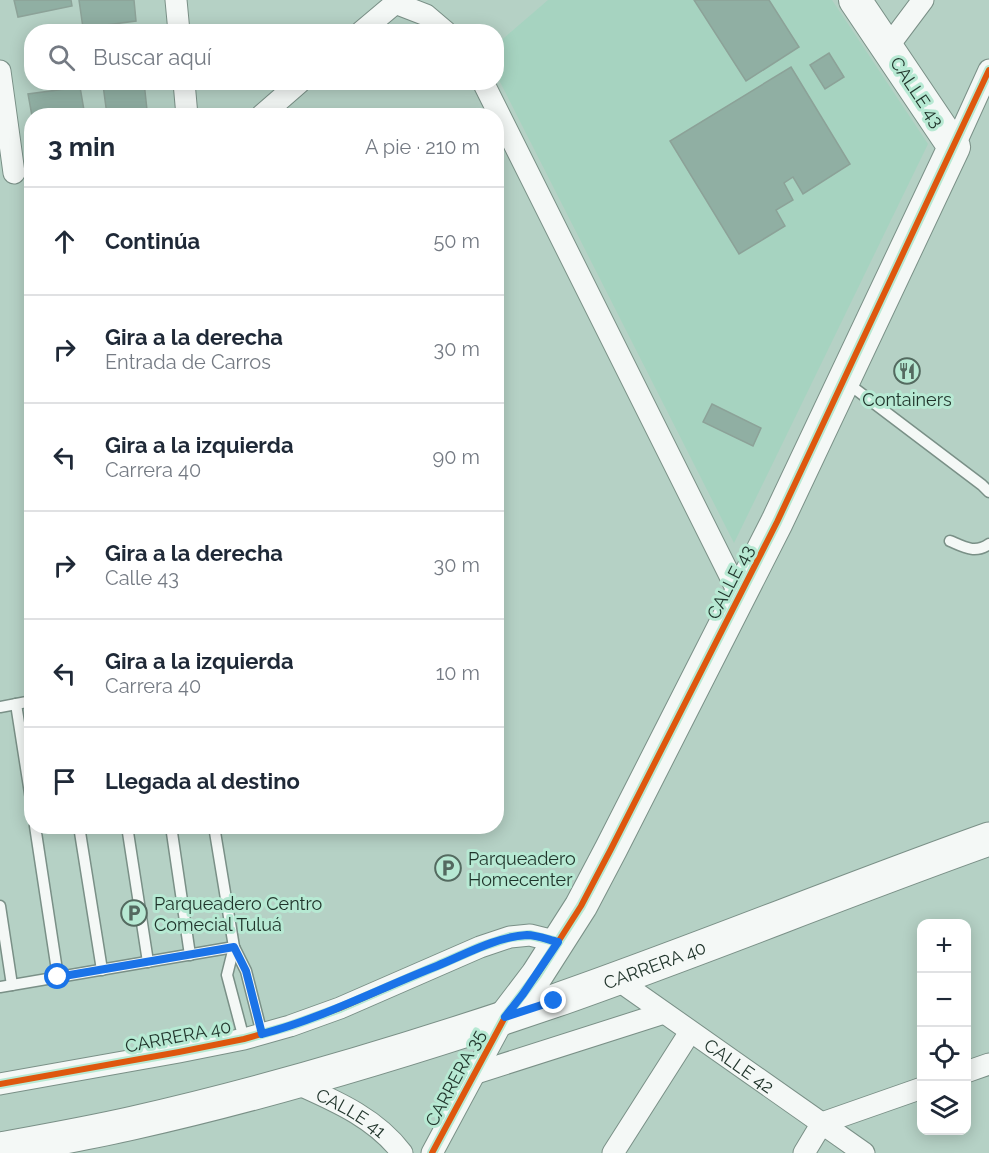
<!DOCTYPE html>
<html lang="es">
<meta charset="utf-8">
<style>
body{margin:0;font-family:Raleway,sans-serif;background:#f2f2f3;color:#1f2937}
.controls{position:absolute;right:18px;bottom:18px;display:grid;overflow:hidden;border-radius:12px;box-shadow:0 3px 15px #0003}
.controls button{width:54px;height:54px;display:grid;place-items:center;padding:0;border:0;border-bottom:2px solid #e0e1e3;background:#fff;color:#1f2937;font:30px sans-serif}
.stop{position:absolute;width:18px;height:18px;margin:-14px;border:4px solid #1a73e8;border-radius:50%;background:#fff}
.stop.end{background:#1a73e8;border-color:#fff;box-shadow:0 2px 6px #0008}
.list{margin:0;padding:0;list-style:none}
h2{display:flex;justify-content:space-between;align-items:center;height:78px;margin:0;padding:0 24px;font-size:26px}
h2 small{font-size:20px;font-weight:400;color:#747a83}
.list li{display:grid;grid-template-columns:39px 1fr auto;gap:18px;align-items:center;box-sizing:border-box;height:108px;padding:0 24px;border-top:2px solid #e0e1e3}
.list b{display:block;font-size:22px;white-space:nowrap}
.list p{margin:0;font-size:20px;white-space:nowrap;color:#747a83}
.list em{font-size:20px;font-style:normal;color:#747a83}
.icon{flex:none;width:33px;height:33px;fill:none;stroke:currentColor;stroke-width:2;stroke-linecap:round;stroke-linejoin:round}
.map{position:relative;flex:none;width:989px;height:1153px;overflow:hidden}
.search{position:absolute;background:#fff;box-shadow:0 3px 15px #0003;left:24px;top:24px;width:480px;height:66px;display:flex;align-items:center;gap:15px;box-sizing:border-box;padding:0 21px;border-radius:24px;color:#747a83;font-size:22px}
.panel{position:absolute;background:#fff;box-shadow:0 3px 15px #0003;left:24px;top:108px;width:480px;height:726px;border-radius:24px}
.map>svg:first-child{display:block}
.built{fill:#a6d3c0}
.building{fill:#90afa3;stroke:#8ca298;stroke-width:1.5}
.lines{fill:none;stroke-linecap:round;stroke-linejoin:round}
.lane-casing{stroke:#7a9087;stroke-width:13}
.street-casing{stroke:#7a9087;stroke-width:23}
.secondary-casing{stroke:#7a9087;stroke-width:34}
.primary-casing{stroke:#7a9087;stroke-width:35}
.lane{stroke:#f4f8f6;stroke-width:10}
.street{stroke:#f4f8f6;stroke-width:21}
.secondary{stroke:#f4f8f6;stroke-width:32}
.primary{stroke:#f4f8f6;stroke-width:33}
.cycleway-casing{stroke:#b7e9d3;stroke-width:10}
.cycleway{stroke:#de570e;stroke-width:6}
.route{stroke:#1a73e8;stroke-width:8}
.labels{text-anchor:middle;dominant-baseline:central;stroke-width:6;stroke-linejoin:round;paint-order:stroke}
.street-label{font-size:18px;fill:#1f332a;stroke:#b7e9d3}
.poi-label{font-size:18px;fill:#1f332a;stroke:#b7e9d3;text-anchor:start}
</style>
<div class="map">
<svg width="989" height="1153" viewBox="0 0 989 1153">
<rect width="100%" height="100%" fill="#b5d1c5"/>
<!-- built -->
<polygon class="built" points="548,0 832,0 928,144 734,543 497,76 497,44"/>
<!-- building -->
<g class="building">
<polygon points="14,0 71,0 72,6 18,17"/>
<polygon points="79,0 134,0 136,21 83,28"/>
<polygon points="694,0 769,0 799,47 746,81"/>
<polygon points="829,53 844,77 825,89 810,65"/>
<polygon points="791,67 850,164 803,194 793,177 784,183 793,200 776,210 785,226 739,254 670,141"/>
<polygon points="122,82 144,82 147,110 107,115 103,85"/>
<polygon points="80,87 85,116 32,116 28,94"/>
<polygon points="712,404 761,428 753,446 703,422"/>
</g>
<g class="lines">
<!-- lane casing -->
<g class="lane-casing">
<g id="lane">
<polyline points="846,382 982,485 989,492"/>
<path d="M 950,541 C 964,547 975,554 989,544"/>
<polyline points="16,704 32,806"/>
<polyline points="0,707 32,701"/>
<polyline points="35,826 58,977"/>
<polyline points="79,826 102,970"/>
<polyline points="127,826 148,962"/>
<polyline points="171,826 190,955"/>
<polyline points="214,826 234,947 246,971 262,1034"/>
<polyline points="0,906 12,985"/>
<polyline points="234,947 227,975 244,1039"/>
<polyline points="0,987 234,947"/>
</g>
</g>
<!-- street casing -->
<g class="street-casing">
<g id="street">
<polyline points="176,0 179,32"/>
<polyline points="395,3 426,15 446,32"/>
<polyline points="361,32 399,0"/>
<polyline points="887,48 923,0"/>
<polyline points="0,71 14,173"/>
<polyline points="184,82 187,116"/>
<polyline points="483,82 740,596"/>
<polyline points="261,116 300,82"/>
<polyline points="954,147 989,70"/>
<path id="s1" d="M 615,978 L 864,1153"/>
<polyline points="966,1072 989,1064"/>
<polyline points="473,1074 664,1013"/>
<path id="s2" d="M 293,1082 C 333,1100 375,1117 402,1153"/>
<polyline points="0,1084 179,1052 244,1039 290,1026 340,1008 480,947 510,937 530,935 558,942"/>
<polyline points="432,1153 505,1017"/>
<polyline points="613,1153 690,1032"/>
<polyline points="804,1153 822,1123 922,1088"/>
</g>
</g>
<!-- secondary casing -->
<g class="secondary-casing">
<polyline id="secondary" points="505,1017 537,975 581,906 611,849 777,522 954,147 855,0"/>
</g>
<!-- primary casing -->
<g class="primary-casing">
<g id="primary">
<path id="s3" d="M 0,1149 C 44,1141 89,1133 133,1123 C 275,1091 416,1048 554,1001 C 700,950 843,891 989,839"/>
</g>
</g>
<!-- lane -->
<use href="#lane" class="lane"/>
<!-- street -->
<use href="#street" class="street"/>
<!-- secondary -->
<use href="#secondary" class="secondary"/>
<!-- primary -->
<use href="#primary" class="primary"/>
<!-- cycleway casing -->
<g class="cycleway-casing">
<g id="cycleway">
<polyline points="0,1084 179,1052 244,1039 290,1026 340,1008 480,947 510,937 530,935 558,942"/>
<polyline points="432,1153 505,1017 537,975 581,906 611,849 777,522 989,70"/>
</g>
</g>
<!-- cycleway -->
<use href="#cycleway" class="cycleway"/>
</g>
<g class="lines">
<!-- route -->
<path class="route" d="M 58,977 L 234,947 L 246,971 L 262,1034 C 323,1018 378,989 437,966 C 466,954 496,937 527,935 C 537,935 549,940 558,942 L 523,994 L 505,1017 L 554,1001"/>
</g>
<!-- icons -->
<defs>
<g id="restaurant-ring" transform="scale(1.35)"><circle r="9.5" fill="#b7e9d3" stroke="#546a60" stroke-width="1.5"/><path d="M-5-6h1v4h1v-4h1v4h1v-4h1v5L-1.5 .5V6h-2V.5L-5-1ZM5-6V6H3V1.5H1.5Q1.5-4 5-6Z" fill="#546a60"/></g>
<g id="parking-ring" transform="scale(1.35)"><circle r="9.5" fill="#b7e9d3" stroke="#546a60" stroke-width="1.5"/><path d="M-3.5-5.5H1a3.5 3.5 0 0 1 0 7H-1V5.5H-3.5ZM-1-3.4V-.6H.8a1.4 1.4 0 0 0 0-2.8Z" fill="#546a60"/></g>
</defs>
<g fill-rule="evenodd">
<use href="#restaurant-ring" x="907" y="371"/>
<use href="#parking-ring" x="448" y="868"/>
<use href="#parking-ring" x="134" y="913"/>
</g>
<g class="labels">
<!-- street labels -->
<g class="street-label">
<text transform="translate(917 92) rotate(56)">CALLE 43</text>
<text transform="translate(730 582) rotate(-63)">CALLE 43</text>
<text stroke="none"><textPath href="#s3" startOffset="681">CARRERA 40</textPath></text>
<text transform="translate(178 1036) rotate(-11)">CARRERA 40</text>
<text stroke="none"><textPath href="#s1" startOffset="152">CALLE 42</textPath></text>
<text transform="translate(455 1078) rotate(-62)">CARRERA 35</text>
<text stroke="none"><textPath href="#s2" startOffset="66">CALLE 41</textPath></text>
</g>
<!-- poi labels -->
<g class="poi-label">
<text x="907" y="399" text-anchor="middle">Containers</text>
<text x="468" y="858">Parqueadero<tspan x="468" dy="21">Homecenter</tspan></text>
<text x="154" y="903">Parqueadero Centro<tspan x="154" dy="21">Comecial Tuluá</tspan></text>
</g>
</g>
</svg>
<div class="controls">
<button>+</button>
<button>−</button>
<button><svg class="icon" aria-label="locate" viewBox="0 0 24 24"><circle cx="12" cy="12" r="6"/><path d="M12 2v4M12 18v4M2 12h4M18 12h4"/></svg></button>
<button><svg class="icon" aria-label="layers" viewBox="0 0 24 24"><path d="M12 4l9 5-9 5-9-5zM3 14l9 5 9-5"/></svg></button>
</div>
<div class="stop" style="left:58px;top:977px"></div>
<div class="stop end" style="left:554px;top:1001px"></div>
<div class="search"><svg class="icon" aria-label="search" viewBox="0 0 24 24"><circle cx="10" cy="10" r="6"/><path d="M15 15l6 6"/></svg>Buscar aquí</div>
<section class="panel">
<h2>3 min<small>A pie · 210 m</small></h2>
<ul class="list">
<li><svg class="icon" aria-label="ahead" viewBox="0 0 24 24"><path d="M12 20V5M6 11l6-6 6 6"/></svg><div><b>Continúa</b></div><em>50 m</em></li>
<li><svg class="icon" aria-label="right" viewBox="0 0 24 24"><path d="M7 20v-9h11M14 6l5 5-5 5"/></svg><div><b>Gira a la derecha</b><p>Entrada de Carros</p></div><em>30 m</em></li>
<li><svg class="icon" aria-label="left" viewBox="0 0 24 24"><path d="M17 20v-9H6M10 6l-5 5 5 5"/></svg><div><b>Gira a la izquierda</b><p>Carrera 40</p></div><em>90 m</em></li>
<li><svg class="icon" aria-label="right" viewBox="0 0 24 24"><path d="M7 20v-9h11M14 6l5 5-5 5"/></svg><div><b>Gira a la derecha</b><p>Calle 43</p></div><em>30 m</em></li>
<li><svg class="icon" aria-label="left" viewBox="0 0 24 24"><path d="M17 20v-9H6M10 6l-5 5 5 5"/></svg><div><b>Gira a la izquierda</b><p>Carrera 40</p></div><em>10 m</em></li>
<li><svg class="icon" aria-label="arrive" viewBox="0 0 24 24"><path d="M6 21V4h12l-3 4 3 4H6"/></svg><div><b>Llegada al destino</b></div></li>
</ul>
</section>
</div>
